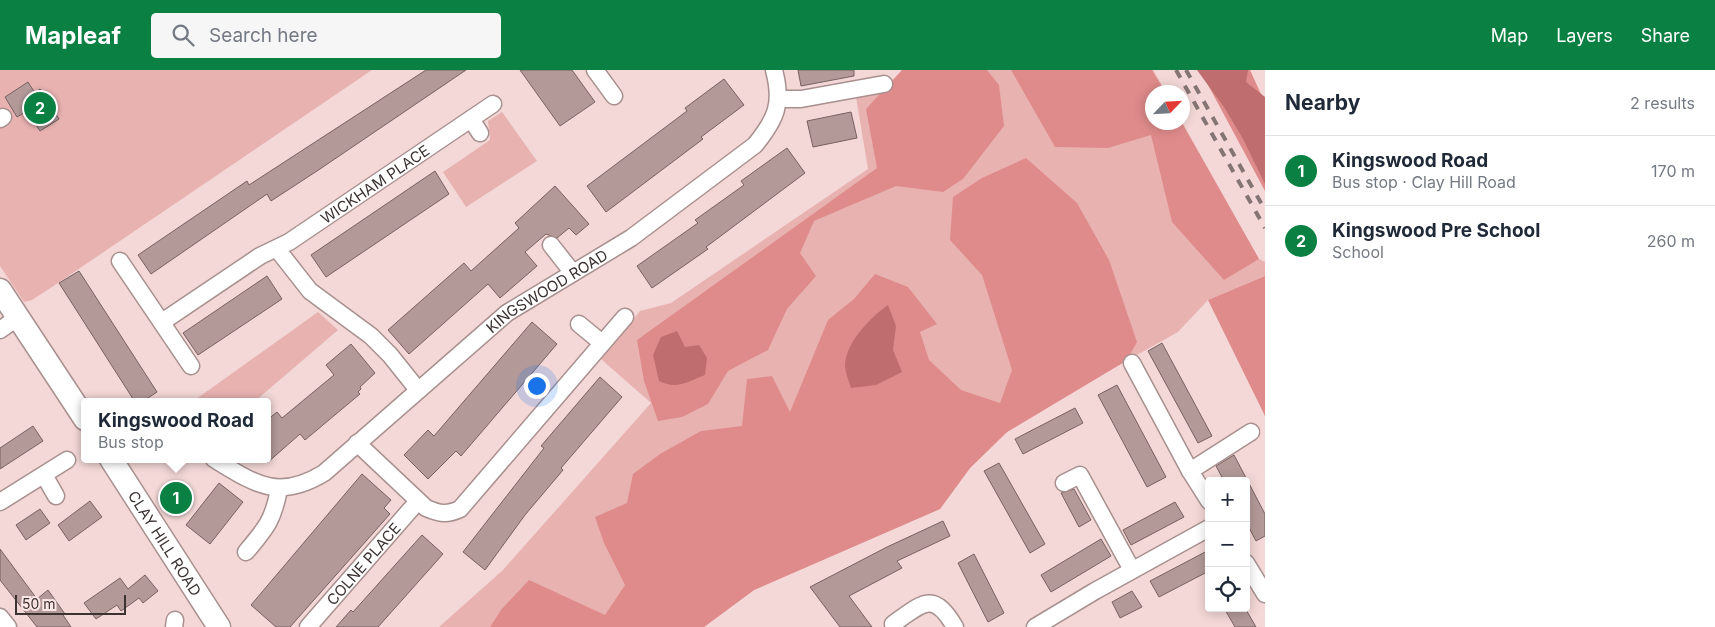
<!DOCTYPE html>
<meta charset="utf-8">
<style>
body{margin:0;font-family:Inter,sans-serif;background:#f6f6f7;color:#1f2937}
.controls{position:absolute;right:15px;bottom:15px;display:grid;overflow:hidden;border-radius:5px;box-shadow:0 2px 12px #0003}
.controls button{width:45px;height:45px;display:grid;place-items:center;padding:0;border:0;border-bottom:1px solid #e0e1e3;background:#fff;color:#1f2937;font:25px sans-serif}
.compass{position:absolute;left:1145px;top:15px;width:45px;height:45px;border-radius:50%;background:#fff;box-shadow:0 2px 12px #0003;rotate:65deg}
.scale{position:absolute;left:15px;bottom:12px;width:111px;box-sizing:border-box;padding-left:5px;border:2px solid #3c3232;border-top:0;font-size:14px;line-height:18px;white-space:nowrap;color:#3c3232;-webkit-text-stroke:4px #fce7e6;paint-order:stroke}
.you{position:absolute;left:536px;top:315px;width:18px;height:18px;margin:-12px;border:4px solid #fff;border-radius:50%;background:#1a73e8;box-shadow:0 0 0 8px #1a73e833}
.badge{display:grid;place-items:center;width:32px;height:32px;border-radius:50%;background:#0b8043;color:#fff;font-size:16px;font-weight:700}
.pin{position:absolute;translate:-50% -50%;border:2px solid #fff;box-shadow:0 1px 5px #0006}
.popup{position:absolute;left:81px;top:328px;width:190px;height:65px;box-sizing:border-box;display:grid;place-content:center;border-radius:5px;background:#fff;filter:drop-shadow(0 1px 4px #0005);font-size:16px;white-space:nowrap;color:#747a83}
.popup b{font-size:19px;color:#1f2937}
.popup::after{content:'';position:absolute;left:50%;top:100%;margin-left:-10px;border:10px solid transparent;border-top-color:#fff}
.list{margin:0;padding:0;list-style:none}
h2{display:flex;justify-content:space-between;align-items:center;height:65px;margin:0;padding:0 20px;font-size:21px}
h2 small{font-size:16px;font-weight:400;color:#747a83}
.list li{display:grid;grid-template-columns:32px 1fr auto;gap:15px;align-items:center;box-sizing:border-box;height:70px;padding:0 20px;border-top:1px solid #e0e1e3}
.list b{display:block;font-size:19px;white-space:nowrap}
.list p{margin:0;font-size:16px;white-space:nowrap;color:#747a83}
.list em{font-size:16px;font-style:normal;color:#747a83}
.icon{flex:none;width:28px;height:28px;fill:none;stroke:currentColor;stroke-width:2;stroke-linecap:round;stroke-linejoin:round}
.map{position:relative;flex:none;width:1265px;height:557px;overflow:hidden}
header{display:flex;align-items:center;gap:30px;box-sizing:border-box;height:70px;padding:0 25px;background:#0b8043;color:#fff}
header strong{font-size:24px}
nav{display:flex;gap:28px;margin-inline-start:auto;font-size:18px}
.search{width:350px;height:45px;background:#f6f6f7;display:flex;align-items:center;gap:12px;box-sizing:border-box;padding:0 18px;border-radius:5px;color:#747a83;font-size:19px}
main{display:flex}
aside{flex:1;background:#fff}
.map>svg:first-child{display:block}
.green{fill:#e8b2b1}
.forest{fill:#e08b8b}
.water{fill:#bf6d6e}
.building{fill:#b39a99;stroke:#786161}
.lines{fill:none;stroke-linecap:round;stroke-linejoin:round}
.street-casing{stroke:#a8908f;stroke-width:19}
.secondary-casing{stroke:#a8908f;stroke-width:25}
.street{stroke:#fff;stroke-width:16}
.secondary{stroke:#fff;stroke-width:22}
.rail{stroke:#857474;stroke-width:4;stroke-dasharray:9 9;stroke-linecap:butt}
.labels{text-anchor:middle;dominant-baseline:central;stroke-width:5;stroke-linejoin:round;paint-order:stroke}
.street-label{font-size:15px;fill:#3c3232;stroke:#fce7e6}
</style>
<header>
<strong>Mapleaf</strong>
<div class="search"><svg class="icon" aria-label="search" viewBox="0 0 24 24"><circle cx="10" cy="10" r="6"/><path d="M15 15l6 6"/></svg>Search here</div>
<nav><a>Map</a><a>Layers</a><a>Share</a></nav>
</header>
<main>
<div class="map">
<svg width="1265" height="557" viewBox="0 0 1265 557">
<rect width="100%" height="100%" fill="#f3d8d7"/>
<!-- green -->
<g class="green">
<polygon points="0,0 372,0 58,213 32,230 24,232 0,196"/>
<polygon points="911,0 1153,0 1166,22 1152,22 1152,52 1182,52 1259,189 1265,192 1265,206 1208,230 1178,262 1101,305 1007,362 970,398 940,439 754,520 704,557 439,557 503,500 651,333 601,289 640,241 671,233 868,99 856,27 914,15"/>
<polygon points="502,42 537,91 466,137 443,102 490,70 488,51"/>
<polygon points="318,242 338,260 254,332 192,332"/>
</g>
<!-- forest -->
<g class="forest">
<polygon points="902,0 987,0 999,15 1004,56 963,109 943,122 896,116 814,151 800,183 816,206 787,239 768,280 728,301 708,334 682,347 658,351 644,311 637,270 877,98 866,39"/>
<polygon points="1011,0 1152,0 1165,22 1152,22 1152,52 1182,53 1259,189 1224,210 1172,152 1151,65 1108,78 1055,77"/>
<polygon points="1200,0 1250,0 1265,33 1265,121"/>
<polygon points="1026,88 1077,133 1109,190 1137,272 1126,291 1007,362 970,398 940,439 754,520 704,557 490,557 501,540 529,510 605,545 625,515 604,473 595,447 627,433 633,404 660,384 701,361 742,356 747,309 772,306 790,342 828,250 854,229 875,204 908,217 937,254 920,262 929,290 961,320 1000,333 1012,300 982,205 950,170 953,127 982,108"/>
<polygon points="1265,206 1265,346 1208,230"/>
</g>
<!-- water -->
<g class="water">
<polygon points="1197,0 1248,0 1246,12 1265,27 1265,114 1243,69 1224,37"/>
<path d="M 888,235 L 896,256 L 893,280 L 902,302 L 876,315 L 851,318 C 849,311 845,302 845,295 C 846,272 871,247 888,235 Z"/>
<path d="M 677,261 L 685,277 L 699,275 L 707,288 L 705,305 C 687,312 677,320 659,311 L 653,285 L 661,267 Z"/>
</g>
<!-- building -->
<g class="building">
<polygon points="426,0 466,0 317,101 271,131 267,124 151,204 138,185 247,111 249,115"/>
<polygon points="520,0 572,0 595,32 560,56"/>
<polygon points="798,0 854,0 854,6 801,16"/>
<polygon points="724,9 744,35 701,67 703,69 606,142 587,116 687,41 685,38"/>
<polygon points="28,12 35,23 40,19 59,49 40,61 27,41 17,47 5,27"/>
<polygon points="851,42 857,68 813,77 807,51"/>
<polygon points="787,78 805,103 706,177 708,179 652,218 637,196 698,153 695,150 744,115 741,111"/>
<polygon points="435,101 449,124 326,207 311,185"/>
<polygon points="555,116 589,154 576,165 569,158 557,168 546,164 525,182 537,196 500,228 488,214 409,284 388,260 464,193 471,201 519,158 515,153"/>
<polygon points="79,201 157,322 142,332 135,332 59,213"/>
<polygon points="267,206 282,229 198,285 183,263"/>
<polygon points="532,252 557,274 461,386 456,381 428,409 404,385 428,360 434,366"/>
<polygon points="1162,273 1212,366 1198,373 1148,281"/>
<polygon points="351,274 375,303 360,317 361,319 358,322 360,324 305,370 300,364 267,393 267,350 277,342 282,348 334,305 326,295"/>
<polygon points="600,307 622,327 561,398 563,400 525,445 485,500 463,482 544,378 541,376"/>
<polygon points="1117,315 1166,407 1147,417 1098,325"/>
<polygon points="1075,338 1083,353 1023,384 1015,369"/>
<polygon points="33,356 43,371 0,399 0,378"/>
<polygon points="1234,385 1265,444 1265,466 1256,471 1246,452 1246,411 1224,411 1216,396"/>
<polygon points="999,393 1045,474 1030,483 984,401"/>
<polygon points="362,404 391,430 384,438 390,444 290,557 276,557 251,535"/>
<polygon points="219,413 243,432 210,474 186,455"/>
<polygon points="1074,419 1091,450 1079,457 1061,423"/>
<polygon points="90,431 102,447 69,471 58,455"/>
<polygon points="1175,432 1184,447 1131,475 1123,460"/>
<polygon points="40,439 50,453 26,470 16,455"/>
<polygon points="943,451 950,466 897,491 902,498 849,526 872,557 840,557 810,517 887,477"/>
<polygon points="422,465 443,484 378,557 336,557 351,540 353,542"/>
<polygon points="1101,469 1111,486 1051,522 1041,505"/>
<polygon points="0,479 37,529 48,520 65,544 63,545 71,557 37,557 0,510"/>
<polygon points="1209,480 1209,501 1159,527 1150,511"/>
<polygon points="974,484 1004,543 988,552 958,493"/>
<polygon points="145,505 158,521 143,533 139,528 121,541 117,535 96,549 84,533 120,508 128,519"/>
<polygon points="1132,521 1142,537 1120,548 1112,532"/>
<polygon points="1224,538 1245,538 1256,557 1235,557"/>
</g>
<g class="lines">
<!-- street casing -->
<g class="street-casing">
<g id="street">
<polyline points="595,0 614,26"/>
<polyline points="780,29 801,29 884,14"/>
<polyline points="0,49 3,47"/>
<polyline points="471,49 480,63"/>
<polyline points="551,175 573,203"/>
<polyline points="277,179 310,221 371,266 390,285 418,320"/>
<polyline points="120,191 191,296"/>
<path id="s1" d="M 162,252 L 260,186 L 289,172 L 493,34"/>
<polyline points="579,254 602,273"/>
<polyline points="0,260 18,247"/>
<polyline points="1132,293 1190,401 1209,431"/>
<path d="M 357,373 L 426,438 C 440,444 447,445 460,439 L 625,247"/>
<path id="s2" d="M 214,389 C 255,414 278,431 324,403 L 507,243 L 631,168 L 755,75 C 776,49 783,34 774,0"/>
<polyline points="1190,401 1251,362"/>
<polyline points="44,405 56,426"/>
<polyline points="1064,413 1080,405 1132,500"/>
<polyline points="0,432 67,390"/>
<path d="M 246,482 C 266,458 273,451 279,419"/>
<polyline points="1246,493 1265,524"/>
<polyline points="0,547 8,557"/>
<path d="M 893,554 C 923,533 933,520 955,557"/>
<polyline points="174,557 175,550"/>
<path id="s3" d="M 308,557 L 418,431"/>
<polyline points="1035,557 1095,521 1209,458"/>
</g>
</g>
<!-- secondary casing -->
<g class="secondary-casing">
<g id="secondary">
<polyline points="0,220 85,349"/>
<path id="s4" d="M 111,389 L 219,557"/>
</g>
</g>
<!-- street -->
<use href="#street" class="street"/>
<!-- secondary -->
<use href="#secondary" class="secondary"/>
<!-- rail -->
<g class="rail">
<polyline points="1176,0 1265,158"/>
<polyline points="1186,0 1265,140"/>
</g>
</g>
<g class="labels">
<!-- street labels -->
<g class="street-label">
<text stroke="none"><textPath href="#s1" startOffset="254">WICKHAM PLACE</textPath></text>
<text stroke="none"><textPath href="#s2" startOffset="408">KINGSWOOD ROAD</textPath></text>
<text stroke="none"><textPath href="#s4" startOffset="100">CLAY HILL ROAD</textPath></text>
<text stroke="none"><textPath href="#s3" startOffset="84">COLNE PLACE</textPath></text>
</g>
</g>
</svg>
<div class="controls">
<button>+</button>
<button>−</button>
<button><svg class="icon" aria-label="locate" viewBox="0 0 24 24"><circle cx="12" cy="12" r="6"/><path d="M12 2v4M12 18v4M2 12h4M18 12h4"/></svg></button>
</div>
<svg class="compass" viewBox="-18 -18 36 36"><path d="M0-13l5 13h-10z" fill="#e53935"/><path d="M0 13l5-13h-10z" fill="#747a83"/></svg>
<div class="scale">50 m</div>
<div class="you"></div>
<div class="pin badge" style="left:176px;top:428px">1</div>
<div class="popup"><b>Kingswood Road</b>Bus stop</div>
<div class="pin badge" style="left:40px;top:38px">2</div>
</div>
<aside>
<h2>Nearby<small>2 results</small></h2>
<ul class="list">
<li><span class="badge">1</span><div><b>Kingswood Road</b><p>Bus stop · Clay Hill Road</p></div><em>170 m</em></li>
<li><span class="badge">2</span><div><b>Kingswood Pre School</b><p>School</p></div><em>260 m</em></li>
</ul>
</aside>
</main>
